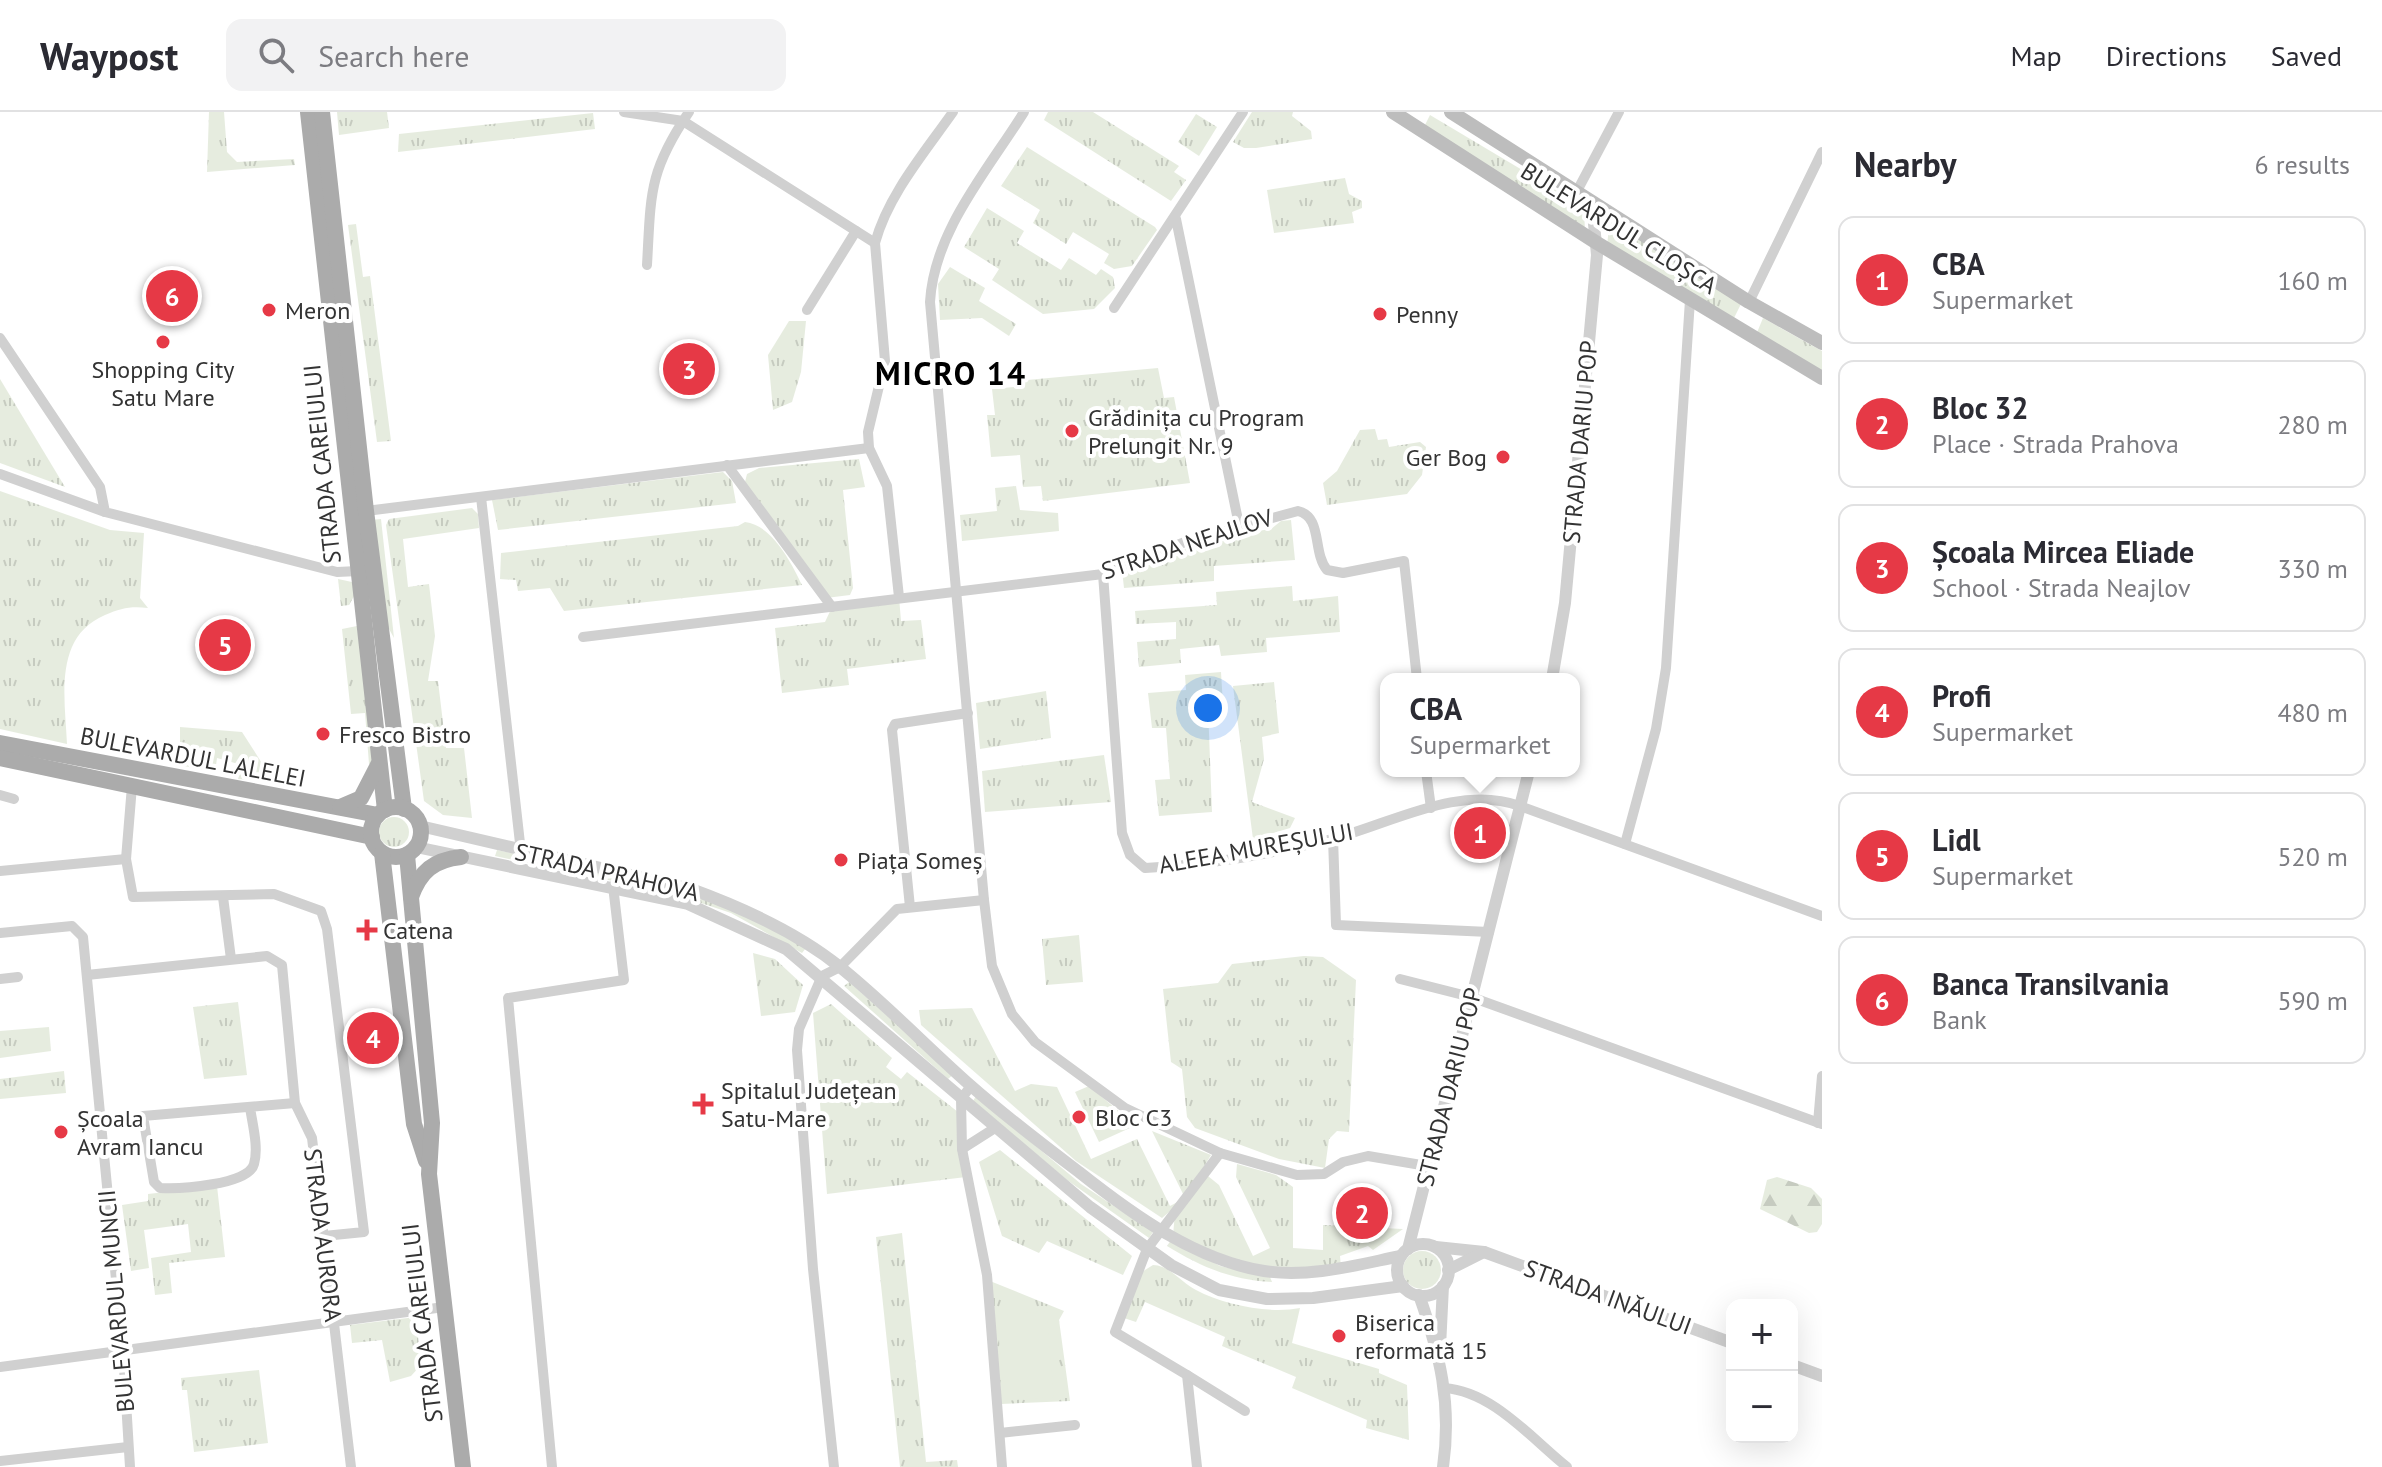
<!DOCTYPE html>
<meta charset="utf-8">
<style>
body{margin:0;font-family:"PT Sans",sans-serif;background:#f2f2f3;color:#2b2b33}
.controls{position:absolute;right:24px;bottom:24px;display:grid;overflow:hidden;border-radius:16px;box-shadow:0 8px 32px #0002}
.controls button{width:72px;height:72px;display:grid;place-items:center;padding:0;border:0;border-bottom:2px solid #e1e1e2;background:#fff;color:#2b2b33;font:40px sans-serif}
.you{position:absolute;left:1208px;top:596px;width:28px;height:28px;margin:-20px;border:6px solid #fff;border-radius:50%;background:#1a73e8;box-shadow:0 0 0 12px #1a73e833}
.badge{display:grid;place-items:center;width:52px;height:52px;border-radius:50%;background:#e63946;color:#fff;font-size:26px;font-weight:700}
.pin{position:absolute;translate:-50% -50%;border:4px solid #fff;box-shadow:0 2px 8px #0006}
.popup{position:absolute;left:1380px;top:561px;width:200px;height:104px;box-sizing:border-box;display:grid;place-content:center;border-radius:16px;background:#fff;filter:drop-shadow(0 2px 6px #0005);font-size:26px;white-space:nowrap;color:#7c7c81}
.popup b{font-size:30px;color:#2b2b33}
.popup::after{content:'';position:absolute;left:50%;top:100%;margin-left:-16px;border:16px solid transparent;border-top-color:#fff}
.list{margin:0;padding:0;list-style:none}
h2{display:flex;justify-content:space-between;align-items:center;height:104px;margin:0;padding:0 32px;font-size:34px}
h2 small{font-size:26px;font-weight:400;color:#7c7c81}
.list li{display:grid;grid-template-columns:52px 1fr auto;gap:24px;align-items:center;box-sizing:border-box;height:128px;margin:0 16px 16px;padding:0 16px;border:2px solid #e1e1e2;border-radius:16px}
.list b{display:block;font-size:30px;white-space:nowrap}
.list p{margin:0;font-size:26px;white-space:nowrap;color:#7c7c81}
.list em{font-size:26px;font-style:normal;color:#7c7c81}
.icon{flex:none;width:44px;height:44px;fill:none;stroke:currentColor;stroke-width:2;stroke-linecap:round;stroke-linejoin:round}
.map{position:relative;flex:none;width:1822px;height:1355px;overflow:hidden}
header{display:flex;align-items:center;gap:48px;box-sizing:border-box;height:112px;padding:0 40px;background:#fff;border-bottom:2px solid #e1e1e2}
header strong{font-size:38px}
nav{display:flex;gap:44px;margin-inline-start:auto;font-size:28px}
.search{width:560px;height:72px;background:#f2f2f3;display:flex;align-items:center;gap:20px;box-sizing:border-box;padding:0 28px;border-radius:16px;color:#7c7c81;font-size:30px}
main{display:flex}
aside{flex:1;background:#fff}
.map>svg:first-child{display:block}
.grass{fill:url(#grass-tufts)}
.forest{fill:url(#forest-firs)}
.pitch{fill:#e6ecdf}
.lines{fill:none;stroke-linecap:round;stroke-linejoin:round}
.minor{stroke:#d0d0d0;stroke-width:10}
.tertiary{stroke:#d0d0d0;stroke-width:12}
.secondary{stroke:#bdbdbd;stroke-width:14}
.primary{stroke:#ababab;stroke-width:16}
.poi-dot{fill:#e63946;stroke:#fff;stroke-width:3}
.labels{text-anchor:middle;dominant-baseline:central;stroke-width:8;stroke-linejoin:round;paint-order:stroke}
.street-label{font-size:24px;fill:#333;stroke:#fff}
.poi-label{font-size:24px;fill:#333;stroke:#fff;text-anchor:start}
.district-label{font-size:32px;font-weight:bold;letter-spacing:2px;fill:#000;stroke:#fff}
</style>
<header>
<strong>Waypost</strong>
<div class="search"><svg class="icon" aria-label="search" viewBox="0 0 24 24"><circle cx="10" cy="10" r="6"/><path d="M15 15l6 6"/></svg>Search here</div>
<nav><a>Map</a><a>Directions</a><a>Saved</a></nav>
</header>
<main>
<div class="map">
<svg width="1822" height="1355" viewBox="0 0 1822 1355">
<defs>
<pattern id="grass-tufts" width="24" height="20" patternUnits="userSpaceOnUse" patternTransform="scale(2)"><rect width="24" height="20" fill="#e6ecdf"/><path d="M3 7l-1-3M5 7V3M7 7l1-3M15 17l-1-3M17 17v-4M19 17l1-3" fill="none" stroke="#c6cbc0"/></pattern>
<pattern id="forest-firs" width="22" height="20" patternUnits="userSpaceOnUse" patternTransform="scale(2)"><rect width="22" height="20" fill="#e6ecdf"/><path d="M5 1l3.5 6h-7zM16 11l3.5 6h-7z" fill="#c6cbc0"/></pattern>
</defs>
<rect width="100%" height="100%" fill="#fff"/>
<!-- grass -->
<g class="grass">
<polygon points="209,0 224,0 227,40 237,50 294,47 295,53 207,60"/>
<polygon points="337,0 387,0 389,16 339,23"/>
<polygon points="1048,0 1093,0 1179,54 1174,60 1186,68 1171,89 1044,8"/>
<polygon points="1252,0 1293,0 1292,4 1311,19 1312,27 1256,36 1244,36 1233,30"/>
<polygon points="593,1 595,17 398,40 399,22"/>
<polygon points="1196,2 1217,15 1199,44 1178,30"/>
<polygon points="1430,3 1584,95 1585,120 1423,17"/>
<polygon points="1027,35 1155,115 1157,118 1132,154 1114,157 1104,151 1109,142 1073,120 1066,132 1033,111 1040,98 1001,74"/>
<polygon points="1345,66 1349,82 1362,89 1362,96 1352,100 1354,111 1274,121 1267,78"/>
<polygon points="987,96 1024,119 1017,131 1061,158 1069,146 1096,163 1101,157 1113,165 1115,176 1094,197 1043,202 992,168 999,157 964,135"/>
<polygon points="1610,106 1741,192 1732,210 1607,134"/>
<polygon points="356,112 363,165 370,164 391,329 377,330 348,113"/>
<polygon points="950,155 985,176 979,189 1016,212 1009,224 982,206 940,208 938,172"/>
<polygon points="1763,206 1822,239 1822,260 1756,223"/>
<polygon points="789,209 806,209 801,260 792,290 773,298 768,243"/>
<polygon points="1158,256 1164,286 1174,285 1190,371 1043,389 1041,374 1023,375 1020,343 991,345 987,303 995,303 992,277 1014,275 1015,269"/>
<polygon points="0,267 65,375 0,351"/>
<polygon points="1375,317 1378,328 1387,327 1389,335 1420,330 1426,335 1422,363 1407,382 1327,393 1323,371 1337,359 1360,318"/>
<polygon points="859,347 865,375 843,378 853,476 850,483 826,486 744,374 747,362 759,356"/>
<polygon points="723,360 732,369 736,391 498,418 492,388"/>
<polygon points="1016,374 1020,398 1058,401 1059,419 962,429 960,403 997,399 995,376"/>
<path d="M 0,379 L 110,418 L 144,421 L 140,486 L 148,496 C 131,494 121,496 105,503 C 53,525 65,586 67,632 L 0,617 Z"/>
<polygon points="472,396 478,402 479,416 403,427 408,475 429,472 435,524 428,569 438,569 446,636 464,636 472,706 443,703 424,689 386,413 389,407"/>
<polygon points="381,407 394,526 383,506 371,408"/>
<polygon points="1291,408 1295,448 1214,454 1214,469 1124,476 1122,458 1223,424 1271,417 1281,409"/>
<path d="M 745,410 C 772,413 791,450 802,473 L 564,499 L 550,476 L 518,479 L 516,468 L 500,467 L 501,441 L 738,414 Z"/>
<polygon points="338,467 352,470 357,479 349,493 341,494"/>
<polygon points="1292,474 1293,489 1338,484 1340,520 1266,526 1267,540 1221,544 1219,533 1180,537 1181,551 1139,555 1137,530 1176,527 1176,510 1136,512 1135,499 1217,493 1216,480"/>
<polygon points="899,485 901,509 921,508 926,547 847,557 849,573 782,581 775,516 825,510 832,495"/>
<polygon points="357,514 377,652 369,652 365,601 351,602 342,517"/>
<polygon points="1221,560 1223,593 1208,595 1212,700 1159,704 1155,668 1170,667 1166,616 1152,616 1148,581 1186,578 1185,563"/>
<polygon points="1274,570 1279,621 1262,625 1264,647 1252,690 1295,706 1290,716 1253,727 1233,574"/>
<polygon points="1046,579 1051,626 980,637 976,591"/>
<polygon points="180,615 242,620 274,670 238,667 242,653 217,646 215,661 167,650 180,631"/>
<polygon points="1104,643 1111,690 985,700 982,659"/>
<circle cx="394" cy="720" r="15"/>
<polygon points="497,738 688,778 763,811 806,836 802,841 731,801 674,782 495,744"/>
<polygon points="1079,823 1083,870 1046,873 1042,827"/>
<polygon points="753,841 775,847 803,873 795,900 761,904"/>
<polygon points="1304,844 1323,845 1356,868 1349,1020 1337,1019 1329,1027 1325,1056 1279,1047 1195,1016 1187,1005 1182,957 1171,950 1163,877 1218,871 1232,852"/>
<polygon points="849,870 954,962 948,967 844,874"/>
<polygon points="238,890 247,963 204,967 193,895"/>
<polygon points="831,892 892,946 886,955 901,967 907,960 958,1000 966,1065 827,1082 813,901"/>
<polygon points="972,896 1015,979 1031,972 1057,975 1091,1047 1137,1027 1170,1094 1185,1086 1152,1019 1211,1043 1194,1071 1203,1060 1219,1073 1253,1144 1270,1136 1236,1065 1237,1052 1276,1063 1293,1075 1293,1136 1323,1138 1323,1113 1403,1117 1373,1138 1368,1134 1340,1144 1341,1156 1265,1159 1173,1124 1175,1100 1181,1090 1162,1106 1076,1049 921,913 919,898"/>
<polygon points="49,915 51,939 0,946 0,919"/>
<polygon points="64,959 66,981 0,987 0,967"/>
<polygon points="1089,974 1122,1002 1141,1011 1099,1030 1075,980"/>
<polygon points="976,984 1081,1072 1153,1120 1149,1126 1067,1068 973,989"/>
<polygon points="1000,1038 1132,1144 1123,1163 1047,1129 1039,1141 1002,1124 979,1050"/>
<polygon points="217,1074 225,1145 169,1151 172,1181 155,1183 151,1146 191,1140 188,1112 144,1118 149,1156 131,1159 122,1093 148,1089 148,1082"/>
<polygon points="902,1121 926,1350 957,1348 958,1355 900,1355 876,1125"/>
<path d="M 1171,1128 L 1220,1154 L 1270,1165 L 1272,1170 C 1232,1168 1201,1155 1167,1134 Z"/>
<circle cx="1422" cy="1158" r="19"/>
<path d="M 1153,1153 C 1169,1153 1182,1171 1196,1178 C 1224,1193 1269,1202 1300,1196 L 1292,1231 L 1379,1257 L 1379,1261 L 1407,1273 L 1409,1328 L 1366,1316 L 1367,1308 L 1292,1276 L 1296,1265 L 1222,1234 L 1225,1225 L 1145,1190 L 1136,1210 L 1121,1205 L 1137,1163 Z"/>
<polygon points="990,1169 1064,1199 1059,1208 1070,1289 1001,1292"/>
<polygon points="416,1205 421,1253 411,1264 390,1270 382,1228 352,1231 350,1213"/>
<polygon points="259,1258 268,1331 194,1340 187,1278 182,1278 181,1266"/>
</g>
<!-- forest -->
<polygon class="forest" points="1777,1065 1811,1076 1822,1087 1822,1112 1817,1120 1809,1121 1760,1097 1767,1068"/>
<!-- pitch -->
<polygon class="pitch" points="1047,1199 1054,1285 1004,1289 997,1203"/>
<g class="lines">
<!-- minor -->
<g class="minor">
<polyline points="624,0 683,9 875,131"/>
<path d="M 1024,0 C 988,58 934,119 930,190 L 984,788 L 992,854 L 1012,902 L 1035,930 L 1125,996 L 1220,1041 L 1297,1063 L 1324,1062 L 1343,1050 L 1368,1044 L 1427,1054"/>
<polyline points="1576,81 1619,0"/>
<polyline points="1176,107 1239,413"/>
<path d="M 647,153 C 651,83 648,60 689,0"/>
<polyline points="1749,190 1822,40"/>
<polyline points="1114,196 1243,0"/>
<polyline points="807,198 856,119"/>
<polyline points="0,226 100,375 105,400 337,460 358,459"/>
<polyline points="727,353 832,495"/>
<polyline points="0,362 105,400"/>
<polyline points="481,385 521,740"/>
<polyline points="366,399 869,336"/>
<path d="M 1103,462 L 1122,721 L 1130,743 L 1145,756 C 1207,753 1272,742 1332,727 C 1393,711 1458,672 1520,694 L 1822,804"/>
<path d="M 899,485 L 887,374 L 869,336 L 868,320 L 885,249 L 875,131 C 888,83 925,40 953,0"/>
<path d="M 583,525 L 1103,462 L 1185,430 L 1298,399 C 1323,405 1312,440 1327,458 L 1343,461 L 1404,449 L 1417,567"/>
<polyline points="1426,659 1431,696"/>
<polyline points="132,674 126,747 133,785 274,782 321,799 327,817 364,1120 324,1124"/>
<polyline points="0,683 14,687"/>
<polyline points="1333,726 1336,813 1489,820"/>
<polyline points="1625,732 1656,617 1666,556 1690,188"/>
<polyline points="0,759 126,747"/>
<polyline points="223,785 231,847"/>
<polyline points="910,795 892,618 895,612 968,601"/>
<polyline points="0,821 72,814 83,825 123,1240 130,1355"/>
<polyline points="87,863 267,844 282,853 295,991 312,1026 351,1355"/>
<polyline points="0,867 18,865"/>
<polyline points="1400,867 1471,885 1822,1012"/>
<polyline points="971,974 961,987 962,1037 987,1163 1002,1355"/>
<path d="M 250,995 C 252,1011 259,1035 254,1052 C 249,1073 179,1077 160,1076 L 154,1070 L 143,1004 L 295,991"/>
<polyline points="1818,1011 1822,964"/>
<polyline points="962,1037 995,1016"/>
<polyline points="0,1255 444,1195"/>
<polyline points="1187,1263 1245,1299"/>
<path d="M 1444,1276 C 1492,1279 1531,1326 1567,1355"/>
<polyline points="1000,1321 1075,1313"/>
<polyline points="0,1349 128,1335"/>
<polyline points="552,1355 508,886 624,868 613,774"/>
<polyline points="834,1355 813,1157 797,938 799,917 822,864 840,855 897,797 984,788"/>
<polyline points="1197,1355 1187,1263 1115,1220 1147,1137 1220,1041"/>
</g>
<!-- tertiary -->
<g class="tertiary">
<polyline points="1552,567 1565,491 1597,143 1592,91"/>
<path d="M 420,714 L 691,777 C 743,796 797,820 840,855 C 886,892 927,935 970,973 C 1005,1004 1042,1032 1079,1060 C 1132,1102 1195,1148 1264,1159 C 1310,1166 1356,1153 1401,1144"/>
<polyline points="416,735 688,792 786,837 1090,1095 1171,1153 1219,1178 1267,1187 1313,1186 1403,1174"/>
<circle cx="1423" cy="1158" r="26"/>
<polyline points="1436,1135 1484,1140 1732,1231"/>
<polyline points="1408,1137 1529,659"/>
<polyline points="1448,1158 1484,1140"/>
<path d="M 1419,1183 C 1440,1242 1452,1292 1443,1355"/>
<polyline points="1440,1235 1443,1174"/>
<polyline points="1792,1253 1822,1264"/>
</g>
<!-- secondary -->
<g class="secondary">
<polyline points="1393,0 1597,131 1822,266"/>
<polyline points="1451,0 1749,190 1822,231"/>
</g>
<!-- primary -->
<g class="primary">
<polyline points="308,0 385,698"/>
<polyline points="322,0 366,399 404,697"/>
<polyline points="0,631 378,703"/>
<polyline points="0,646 372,725"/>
<polyline points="340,695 361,686 378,653"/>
<circle cx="396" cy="720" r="25"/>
<polyline points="382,741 414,1012 426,1049"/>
<polyline points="407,743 432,1011 429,1062 463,1355"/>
<path d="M 411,785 C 420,759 434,748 461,745"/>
</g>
</g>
<!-- markers -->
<g class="poi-dot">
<circle cx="269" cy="198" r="8"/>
<circle cx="1380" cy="202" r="8"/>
<circle cx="163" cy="230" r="8"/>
<circle cx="1072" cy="319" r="8"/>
<circle cx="1503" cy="345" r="8"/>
<circle cx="323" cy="622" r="8"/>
<circle cx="841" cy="748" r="8"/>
<path d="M363 806h8v8h8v8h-8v8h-8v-8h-8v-8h8z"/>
<path d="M699 980h8v8h8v8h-8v8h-8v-8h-8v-8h8z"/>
<circle cx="1079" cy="1005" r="8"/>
<circle cx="61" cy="1020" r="8"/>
<circle cx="1339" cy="1224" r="8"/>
</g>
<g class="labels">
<!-- street labels -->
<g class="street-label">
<text transform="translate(1619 116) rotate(32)">BULEVARDUL CLOȘCA</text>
<text transform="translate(1580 330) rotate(-85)">STRADA DARIU POP</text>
<text transform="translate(322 352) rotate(-96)">STRADA CAREIULUI</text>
<text transform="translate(1187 432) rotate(-18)">STRADA NEAJLOV</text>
<text transform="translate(193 645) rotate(11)">BULEVARDUL LALELEI</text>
<text transform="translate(1256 736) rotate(-10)">ALEEA MUREȘULUI</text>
<text transform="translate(607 760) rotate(13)">STRADA PRAHOVA</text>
<text transform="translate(1449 975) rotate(-76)">STRADA DARIU POP</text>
<text transform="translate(323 1123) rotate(83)">STRADA AURORA</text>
<text transform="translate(1608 1185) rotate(20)">STRADA INĂULUI</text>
<text transform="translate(116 1189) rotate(-95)">BULEVARDUL MUNCII</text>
<text transform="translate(422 1211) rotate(-97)">STRADA CAREIULUI</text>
</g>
<!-- poi labels -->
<g class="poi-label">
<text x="285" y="198">Meron</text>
<text x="1396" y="202">Penny</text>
<text x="163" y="257" text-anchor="middle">Shopping City<tspan x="163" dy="28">Satu Mare</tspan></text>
<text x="1088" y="305">Grădinița cu Program<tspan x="1088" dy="28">Prelungit Nr. 9</tspan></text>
<text x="1487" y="345" text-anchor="end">Ger Bog</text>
<text x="339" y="622">Fresco Bistro</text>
<text x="857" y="748">Piața Someș</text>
<text x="383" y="818">Catena</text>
<text x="721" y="978">Spitalul Județean<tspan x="721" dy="28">Satu-Mare</tspan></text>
<text x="1095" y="1005">Bloc C3</text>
<text x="77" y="1006">Școala<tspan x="77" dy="28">Avram Iancu</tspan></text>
<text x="1355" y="1210">Biserica<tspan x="1355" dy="28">reformată 15</tspan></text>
</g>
<!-- district labels -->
<g class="district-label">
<text x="951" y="261">MICRO 14</text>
</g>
</g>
</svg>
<div class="controls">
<button>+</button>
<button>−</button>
</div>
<div class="you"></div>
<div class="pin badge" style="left:1480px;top:721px">1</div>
<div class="popup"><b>CBA</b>Supermarket</div>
<div class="pin badge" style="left:1362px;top:1101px">2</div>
<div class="pin badge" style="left:689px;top:257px">3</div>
<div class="pin badge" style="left:373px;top:926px">4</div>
<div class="pin badge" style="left:225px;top:533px">5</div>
<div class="pin badge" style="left:172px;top:184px">6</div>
</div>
<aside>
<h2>Nearby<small>6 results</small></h2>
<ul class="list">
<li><span class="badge">1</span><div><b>CBA</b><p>Supermarket</p></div><em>160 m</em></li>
<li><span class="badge">2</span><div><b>Bloc 32</b><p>Place · Strada Prahova</p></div><em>280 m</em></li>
<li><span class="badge">3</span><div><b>Școala Mircea Eliade</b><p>School · Strada Neajlov</p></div><em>330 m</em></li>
<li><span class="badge">4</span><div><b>Profi</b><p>Supermarket</p></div><em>480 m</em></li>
<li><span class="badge">5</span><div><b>Lidl</b><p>Supermarket</p></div><em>520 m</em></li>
<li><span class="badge">6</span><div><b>Banca Transilvania</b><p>Bank</p></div><em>590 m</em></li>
</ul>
</aside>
</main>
